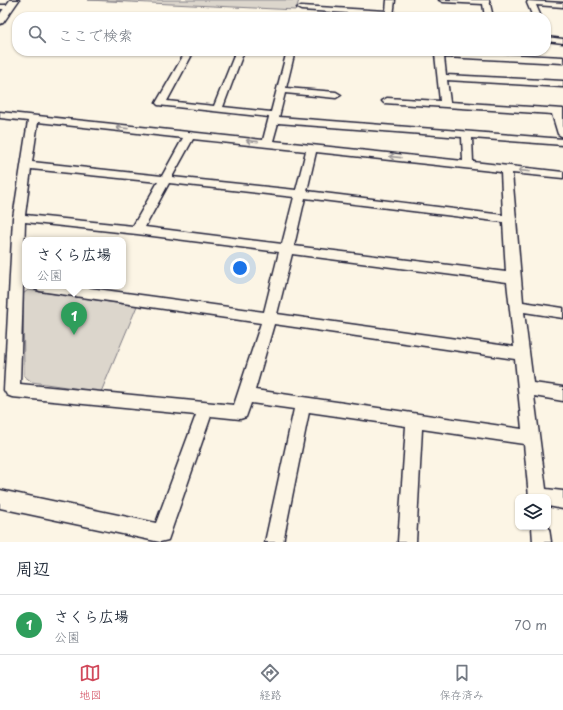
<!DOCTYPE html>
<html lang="ja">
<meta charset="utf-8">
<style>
body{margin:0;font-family:"Playpen Sans","Klee One",sans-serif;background:#f6f6f7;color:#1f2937}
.controls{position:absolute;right:12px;bottom:12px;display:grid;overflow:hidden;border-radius:8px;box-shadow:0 1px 3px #0004}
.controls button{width:36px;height:36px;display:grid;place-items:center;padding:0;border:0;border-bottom:1px solid #e0e1e3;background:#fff;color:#1f2937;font:20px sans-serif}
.you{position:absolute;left:240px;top:268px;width:14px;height:14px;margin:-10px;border:3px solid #fff;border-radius:50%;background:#1a73e8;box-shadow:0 0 0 6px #1a73e833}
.badge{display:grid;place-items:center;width:26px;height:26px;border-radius:50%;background:#d1495b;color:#fff;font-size:13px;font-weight:700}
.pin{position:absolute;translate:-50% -33px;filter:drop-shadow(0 1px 2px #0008)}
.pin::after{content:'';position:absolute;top:21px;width:14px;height:12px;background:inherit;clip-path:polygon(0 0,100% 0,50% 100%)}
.popup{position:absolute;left:22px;top:237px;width:104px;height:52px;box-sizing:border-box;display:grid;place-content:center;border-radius:8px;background:#fff;filter:drop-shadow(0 1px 3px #0005);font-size:13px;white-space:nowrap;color:#747a83}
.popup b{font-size:15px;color:#1f2937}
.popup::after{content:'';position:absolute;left:50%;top:100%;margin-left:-8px;border:8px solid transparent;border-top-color:#fff}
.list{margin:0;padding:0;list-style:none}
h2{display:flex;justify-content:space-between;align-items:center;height:52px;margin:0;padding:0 16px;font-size:17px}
h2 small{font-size:13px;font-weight:400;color:#747a83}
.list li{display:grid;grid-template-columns:26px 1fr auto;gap:12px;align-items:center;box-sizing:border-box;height:60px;padding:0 16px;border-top:1px solid #e0e1e3}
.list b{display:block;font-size:15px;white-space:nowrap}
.list p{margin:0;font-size:13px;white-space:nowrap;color:#747a83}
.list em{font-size:13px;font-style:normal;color:#747a83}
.icon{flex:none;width:22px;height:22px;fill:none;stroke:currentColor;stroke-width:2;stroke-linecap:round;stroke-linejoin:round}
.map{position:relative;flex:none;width:563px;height:542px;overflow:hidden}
.search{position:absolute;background:#fff;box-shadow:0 1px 3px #0004;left:12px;right:12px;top:12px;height:44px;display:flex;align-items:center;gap:10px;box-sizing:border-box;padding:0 14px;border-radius:16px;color:#747a83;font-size:15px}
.sheet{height:112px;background:#fff}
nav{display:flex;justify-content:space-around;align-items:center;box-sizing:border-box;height:56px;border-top:1px solid #e0e1e3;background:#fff;font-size:11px;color:#747a83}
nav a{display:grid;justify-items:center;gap:2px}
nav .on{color:#d1495b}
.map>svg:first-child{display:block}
.green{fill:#dcd6cc;stroke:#7f7c84}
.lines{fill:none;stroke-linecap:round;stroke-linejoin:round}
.minor-casing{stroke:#22223b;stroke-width:3}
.tertiary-casing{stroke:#22223b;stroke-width:3}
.minor{fill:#fcf5e5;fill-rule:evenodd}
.tertiary{fill:#fcf5e5;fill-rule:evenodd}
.oneway{stroke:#9a9698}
</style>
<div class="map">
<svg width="563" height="542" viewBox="0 0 563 542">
<rect width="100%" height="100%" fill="#fcf5e5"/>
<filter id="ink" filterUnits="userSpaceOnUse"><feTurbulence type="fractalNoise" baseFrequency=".025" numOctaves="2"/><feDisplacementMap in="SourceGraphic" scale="8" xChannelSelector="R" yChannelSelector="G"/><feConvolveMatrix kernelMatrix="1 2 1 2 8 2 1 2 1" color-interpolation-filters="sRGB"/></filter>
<g filter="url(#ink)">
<!-- green -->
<g class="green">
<polygon points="88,0 299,0 296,10"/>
<polygon points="28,290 137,306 101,392 32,382 24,376 23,294"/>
</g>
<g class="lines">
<!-- minor casing -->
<g class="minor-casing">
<g id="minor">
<polygon points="387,0 395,0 393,16 301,10 297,8 301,6 386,11"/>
<polygon points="439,0 489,0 493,17 485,17 483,4 443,2"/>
<polygon points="528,1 563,3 563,7 536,5 541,17 533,17 527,3"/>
<polygon points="0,5 9,5 13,7 9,9 0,9"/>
<polygon points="546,37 563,39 563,43 546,41"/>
<path d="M 186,51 L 194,51 L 167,101 L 214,106 L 236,51 L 244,51 L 223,107 L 271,112 L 287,51 L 295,51 L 286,88 L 336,92 L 341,95 L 336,98 L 285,93 L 279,117 L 563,139 L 563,145 L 472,138 L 473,162 L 563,172 L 563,178 L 512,173 L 523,302 L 563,308 L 563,318 L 524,312 L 533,383 L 563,387 L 563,401 L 534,396 L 546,489 L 563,491 L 563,509 L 548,506 L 548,497 L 529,497 L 524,444 L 422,429 L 416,542 L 398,542 L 406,426 L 309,412 L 283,542 L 265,542 L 294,409 L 251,403 L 246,417 L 240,419 L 211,416 L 168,540 L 160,542 L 0,508 L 0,490 L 156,523 L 196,415 L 12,397 L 7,395 L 4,390 L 13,218 L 28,121 L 0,118 L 0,112 L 263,140 L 269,117 L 158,105 L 156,103 ZM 38,122 L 183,138 L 162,176 L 32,162 ZM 278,123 L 462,137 L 463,161 L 273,141 ZM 193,139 L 306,151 L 296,190 L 172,177 ZM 316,152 L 501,172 L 503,215 L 307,191 ZM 31,169 L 158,182 L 133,226 L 25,215 ZM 169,183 L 294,197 L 282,244 L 145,227 ZM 305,198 L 503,222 L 506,272 L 294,246 ZM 25,222 L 137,234 L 279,252 L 264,312 L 75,286 L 33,286 L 35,289 L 40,291 L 261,323 L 234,405 L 20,384 ZM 292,254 L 507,282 L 514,347 L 277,314 ZM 274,324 L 515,359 L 522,429 L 255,390 Z"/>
<polygon points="439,51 563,57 563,63 444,57 446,75 563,81 563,87 447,80 450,102 563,109 563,137 558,134 552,114 384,103 382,101 387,98 440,101 435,54"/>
<polygon points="548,522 551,542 533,542 532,527 548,527"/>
</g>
</g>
<!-- tertiary casing -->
<g class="tertiary-casing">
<polygon id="tertiary" points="10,0 19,0 3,23 0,24 0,14"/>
</g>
<!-- minor -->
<use href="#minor" class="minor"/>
<!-- tertiary -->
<use href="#tertiary" class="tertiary"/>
</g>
<!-- one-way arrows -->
<defs><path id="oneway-shaft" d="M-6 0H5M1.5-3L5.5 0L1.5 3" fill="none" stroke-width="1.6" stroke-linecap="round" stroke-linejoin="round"/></defs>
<g class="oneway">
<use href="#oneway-shaft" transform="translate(122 128) rotate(-174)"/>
<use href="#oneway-shaft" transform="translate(252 141) rotate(-174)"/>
<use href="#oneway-shaft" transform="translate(395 157) rotate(-174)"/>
<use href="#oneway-shaft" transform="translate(524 171) rotate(-174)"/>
</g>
</g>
</svg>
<div class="controls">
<button><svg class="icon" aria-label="layers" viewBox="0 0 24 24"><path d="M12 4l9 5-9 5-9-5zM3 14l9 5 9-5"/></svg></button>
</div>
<div class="you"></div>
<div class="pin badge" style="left:74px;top:335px;background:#2e9e5b">1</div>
<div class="popup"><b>さくら広場</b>公園</div>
<div class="search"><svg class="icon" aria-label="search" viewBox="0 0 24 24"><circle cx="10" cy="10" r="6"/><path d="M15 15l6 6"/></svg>ここで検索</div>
</div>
<section class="sheet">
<h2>周辺<small></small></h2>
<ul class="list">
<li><span class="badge" style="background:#2e9e5b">1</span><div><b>さくら広場</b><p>公園</p></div><em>70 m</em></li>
</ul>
</section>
<nav>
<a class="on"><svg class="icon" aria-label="map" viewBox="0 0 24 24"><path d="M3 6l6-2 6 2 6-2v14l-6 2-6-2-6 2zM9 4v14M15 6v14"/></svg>地図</a>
<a><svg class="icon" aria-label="directions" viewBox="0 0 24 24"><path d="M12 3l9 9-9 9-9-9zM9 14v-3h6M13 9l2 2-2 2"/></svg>経路</a>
<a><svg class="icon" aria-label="saved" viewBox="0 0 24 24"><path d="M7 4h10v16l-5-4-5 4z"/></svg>保存済み</a>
</nav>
